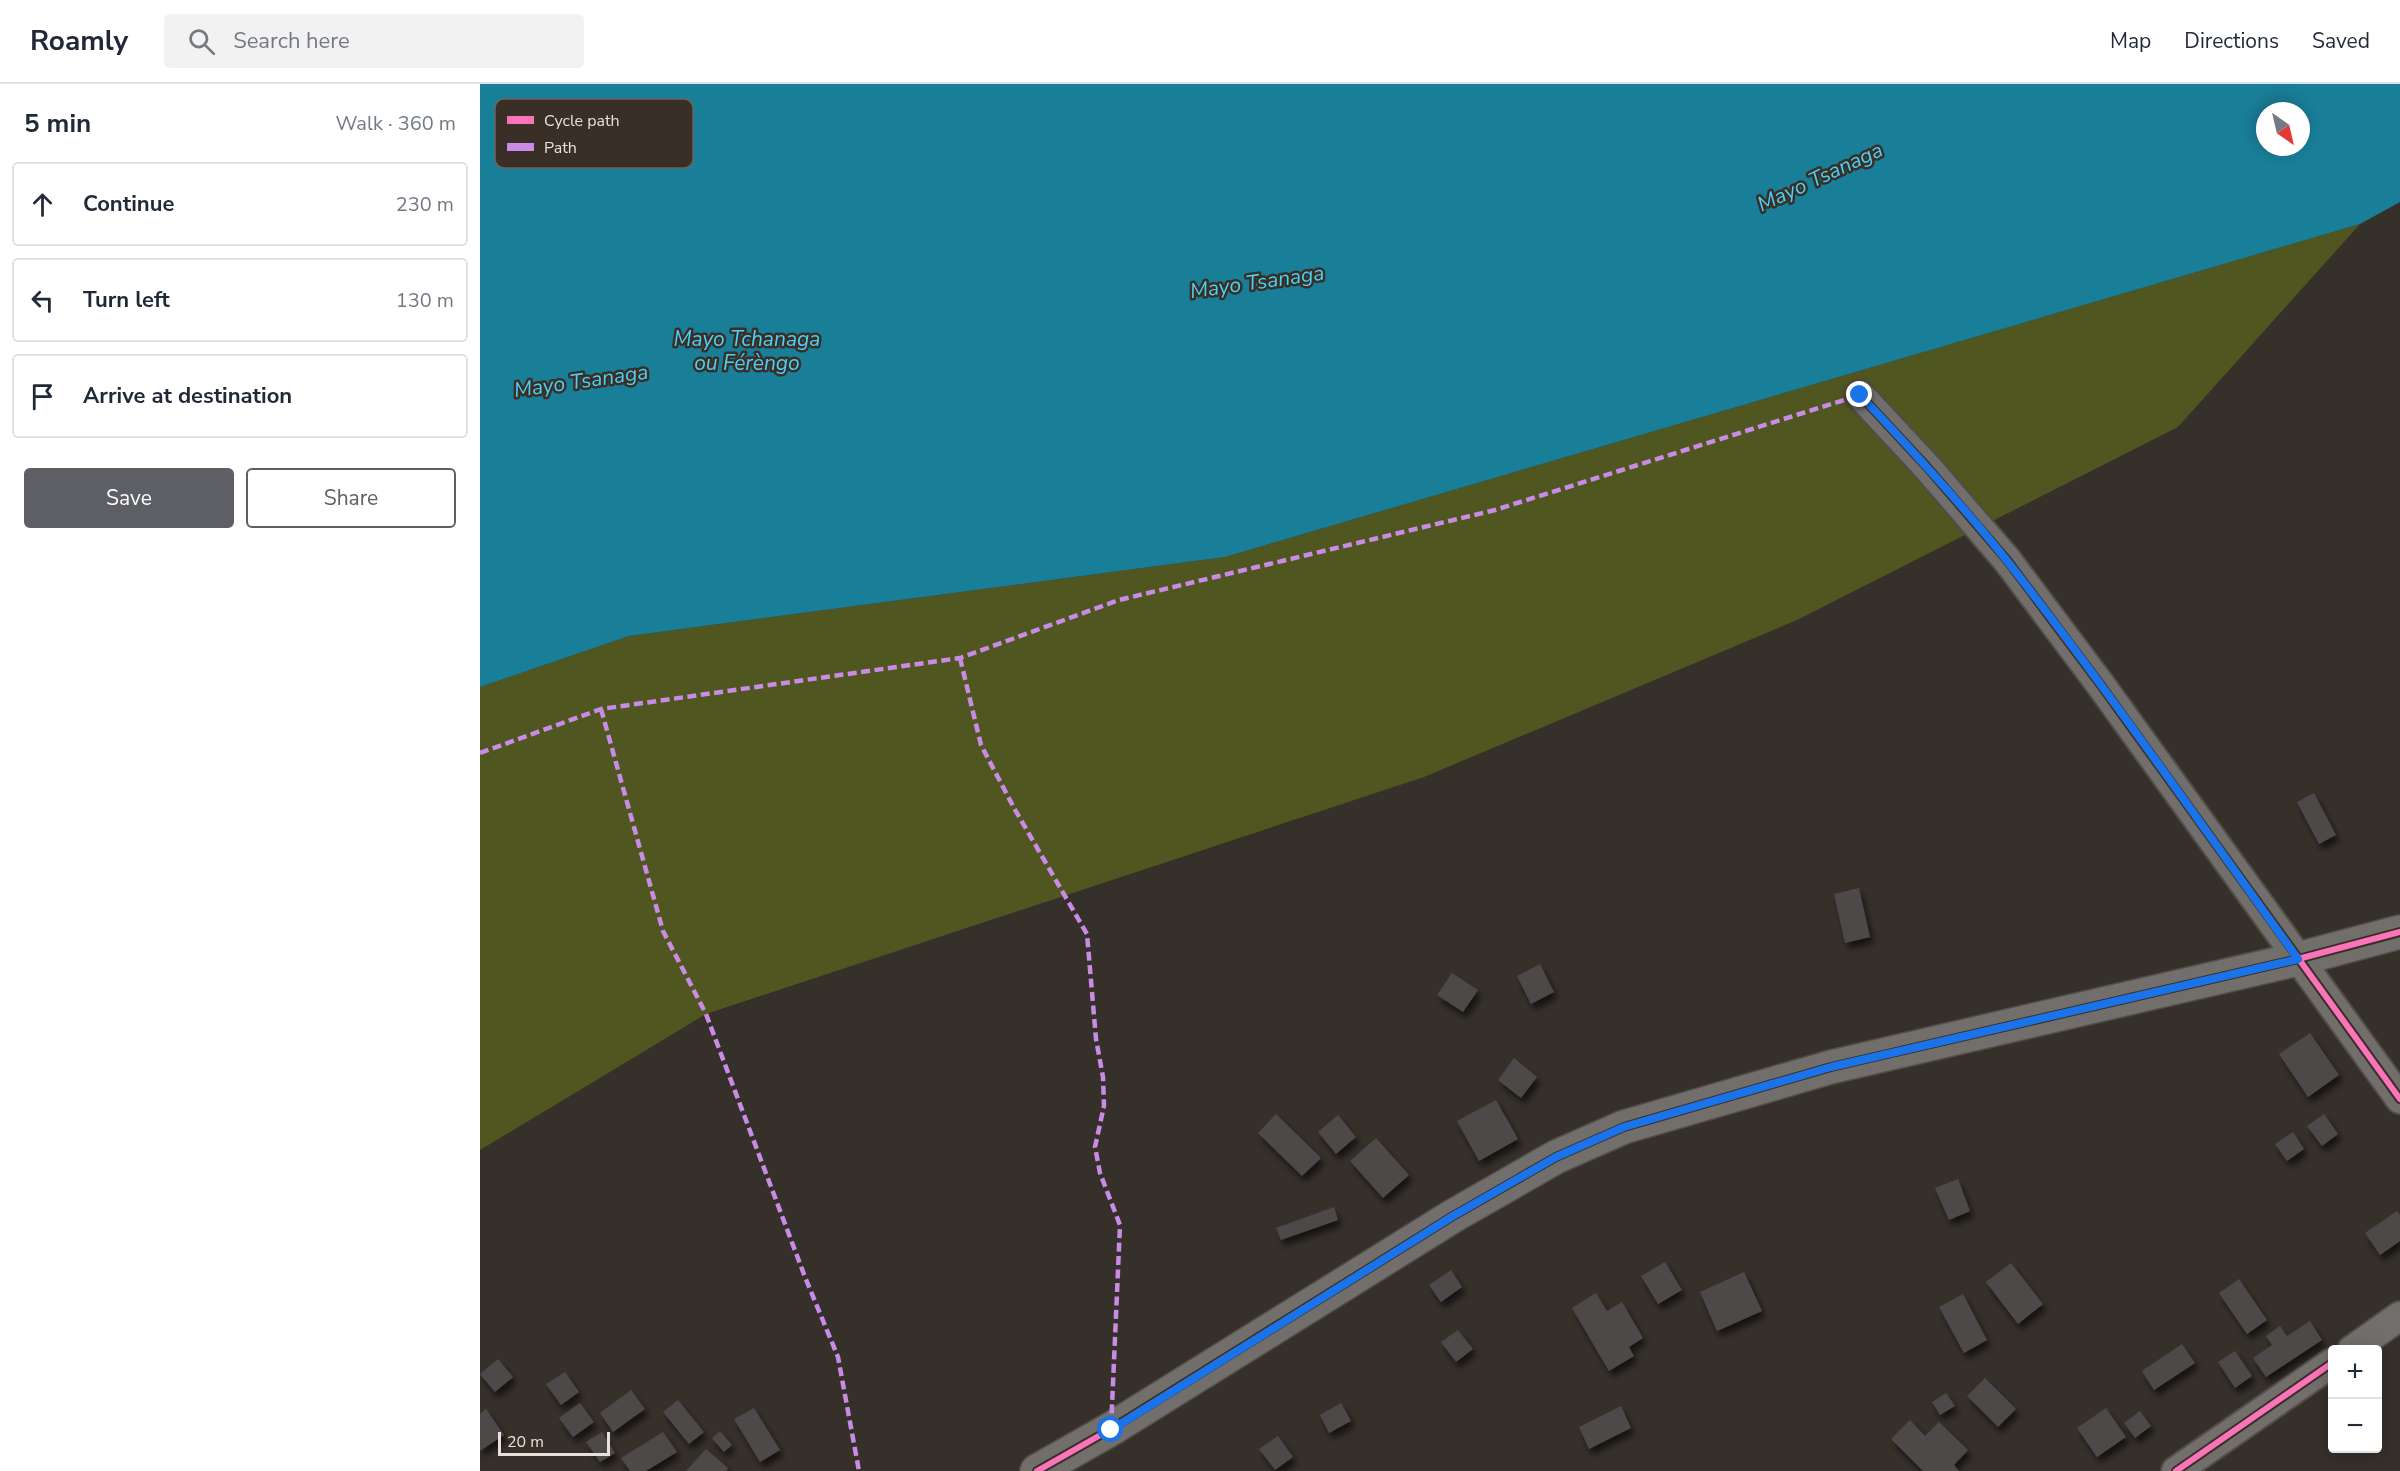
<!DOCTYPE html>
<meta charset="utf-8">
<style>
body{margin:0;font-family:"Nunito Sans",sans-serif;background:#f2f2f3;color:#1f2937}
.controls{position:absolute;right:18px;bottom:18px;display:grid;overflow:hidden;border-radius:6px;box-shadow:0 3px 15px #0003}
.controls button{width:54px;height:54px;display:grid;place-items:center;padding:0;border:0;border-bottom:2px solid #e0e1e3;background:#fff;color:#1f2937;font:30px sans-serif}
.compass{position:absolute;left:1776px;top:18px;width:54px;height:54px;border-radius:50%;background:#fff;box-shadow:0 3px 15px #0003;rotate:146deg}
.scale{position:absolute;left:18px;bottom:15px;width:112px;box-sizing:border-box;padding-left:6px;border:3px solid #e7e0db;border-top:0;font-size:16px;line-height:21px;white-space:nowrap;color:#e7e0db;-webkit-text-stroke:4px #3a2f27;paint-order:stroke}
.stop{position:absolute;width:18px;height:18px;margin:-14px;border:4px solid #1a73e8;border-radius:50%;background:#fff}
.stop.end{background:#1a73e8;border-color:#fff;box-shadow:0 2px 6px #0008}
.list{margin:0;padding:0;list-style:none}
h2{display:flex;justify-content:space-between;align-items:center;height:78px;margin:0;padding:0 24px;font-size:26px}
h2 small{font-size:20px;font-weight:400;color:#747a83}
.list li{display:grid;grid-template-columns:39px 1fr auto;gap:18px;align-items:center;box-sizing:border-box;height:84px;margin:0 12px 12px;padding:0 12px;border:2px solid #e0e1e3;border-radius:6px}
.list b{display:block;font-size:22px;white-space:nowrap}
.list em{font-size:20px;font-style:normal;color:#747a83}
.actions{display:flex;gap:12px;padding:18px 24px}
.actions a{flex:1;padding:14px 0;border:2px solid #5d5f65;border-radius:6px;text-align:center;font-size:21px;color:#5d5f65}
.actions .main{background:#5d5f65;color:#fff}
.icon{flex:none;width:33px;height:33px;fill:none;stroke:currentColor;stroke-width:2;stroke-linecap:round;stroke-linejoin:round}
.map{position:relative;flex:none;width:1920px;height:1387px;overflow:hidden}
header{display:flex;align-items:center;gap:36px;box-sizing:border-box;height:84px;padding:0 30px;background:#fff;border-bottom:2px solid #e0e1e3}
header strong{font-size:28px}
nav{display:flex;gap:33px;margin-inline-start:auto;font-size:21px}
.search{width:420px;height:54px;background:#f2f2f3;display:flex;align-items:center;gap:15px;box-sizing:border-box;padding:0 21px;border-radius:6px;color:#747a83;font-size:22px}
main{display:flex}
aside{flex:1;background:#fff}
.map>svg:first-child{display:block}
.green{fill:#50561f}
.water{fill:#197e98;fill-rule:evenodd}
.building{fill:#4d4949;filter:url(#shadow)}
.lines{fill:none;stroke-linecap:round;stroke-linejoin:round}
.street-casing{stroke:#514d48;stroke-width:32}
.secondary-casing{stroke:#514d48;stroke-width:36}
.street{stroke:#726e6b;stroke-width:28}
.secondary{stroke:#726e6b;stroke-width:33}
.quiet{stroke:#ca8be6;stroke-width:4.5;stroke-dasharray:9 4.5;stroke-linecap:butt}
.cycleway-casing{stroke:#3a2f27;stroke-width:10}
.cycleway{stroke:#fb73b8;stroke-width:6}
.route{stroke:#1a73e8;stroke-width:8}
.labels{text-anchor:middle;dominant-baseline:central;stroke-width:5;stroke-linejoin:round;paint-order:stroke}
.water-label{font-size:21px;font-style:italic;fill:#4cd0f6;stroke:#3a2f27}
.key{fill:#3a2f27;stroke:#6e645d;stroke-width:1.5}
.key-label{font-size:16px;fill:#e7e0db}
</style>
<header>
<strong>Roamly</strong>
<div class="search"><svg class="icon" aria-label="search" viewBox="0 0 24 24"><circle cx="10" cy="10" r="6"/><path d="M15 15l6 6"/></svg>Search here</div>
<nav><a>Map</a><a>Directions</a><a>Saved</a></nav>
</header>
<main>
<aside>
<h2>5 min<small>Walk · 360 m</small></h2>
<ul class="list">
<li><svg class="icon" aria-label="ahead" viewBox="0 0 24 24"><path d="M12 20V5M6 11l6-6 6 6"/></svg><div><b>Continue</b></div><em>230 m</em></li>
<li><svg class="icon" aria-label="left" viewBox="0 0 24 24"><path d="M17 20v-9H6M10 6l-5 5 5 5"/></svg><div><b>Turn left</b></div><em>130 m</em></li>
<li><svg class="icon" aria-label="arrive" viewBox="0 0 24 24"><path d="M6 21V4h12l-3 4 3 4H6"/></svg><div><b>Arrive at destination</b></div></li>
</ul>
<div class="actions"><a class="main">Save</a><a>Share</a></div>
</aside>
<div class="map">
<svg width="1920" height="1387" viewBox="0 0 1920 1387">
<defs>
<filter id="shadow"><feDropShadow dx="3.5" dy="6" stdDeviation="3" flood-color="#0009"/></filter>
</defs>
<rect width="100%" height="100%" fill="#36302b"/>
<!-- green -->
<polygon class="green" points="1880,140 1698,343 1317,536 944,693 226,930 0,1066 0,603 149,552 745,473"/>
<!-- water -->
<path class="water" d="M 0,0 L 1920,0 L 1920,118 L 1880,140 L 745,473 L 149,552 L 0,603 ZM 1785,27 L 1821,27 L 1821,63 L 1785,63 Z"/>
<!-- building -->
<g class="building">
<polygon points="1834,709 1856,751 1839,760 1817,718"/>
<polygon points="1379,804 1390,853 1365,859 1354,810"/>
<polygon points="1060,880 1074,908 1051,920 1037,892"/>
<polygon points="972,889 998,906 983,928 957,911"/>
<polygon points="1830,949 1859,991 1828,1013 1799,970"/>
<polygon points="1034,974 1057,993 1041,1014 1018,996"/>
<polygon points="1016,1016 1038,1055 999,1077 977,1037"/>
<polygon points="796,1030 841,1074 822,1092 778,1049"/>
<polygon points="1844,1030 1858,1050 1842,1062 1827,1042"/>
<polygon points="858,1031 876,1053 856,1070 838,1048"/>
<polygon points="1813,1048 1824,1065 1807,1077 1795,1060"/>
<polygon points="896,1054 929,1091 903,1114 870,1077"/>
<polygon points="1478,1095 1490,1127 1469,1136 1455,1104"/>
<polygon points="854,1123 858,1136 801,1156 796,1144"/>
<polygon points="1917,1127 1920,1131 1920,1157 1900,1171 1885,1149"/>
<polygon points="1185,1178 1202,1206 1178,1220 1161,1192"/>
<polygon points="1531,1179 1563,1220 1538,1240 1506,1198"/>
<polygon points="971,1186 982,1203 961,1218 949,1201"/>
<polygon points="1264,1188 1282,1227 1237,1247 1220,1208"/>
<polygon points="1759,1195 1787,1236 1767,1250 1739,1209"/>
<polygon points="1116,1209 1127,1227 1142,1218 1163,1254 1149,1263 1154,1272 1129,1287 1092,1224"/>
<polygon points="1483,1210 1507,1256 1484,1269 1459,1223"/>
<polygon points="1830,1237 1842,1256 1786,1293 1773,1274 1792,1261 1786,1252 1800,1242 1807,1252"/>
<polygon points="978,1246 993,1265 976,1278 961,1258"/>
<polygon points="1702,1260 1715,1279 1674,1306 1662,1287"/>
<polygon points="1755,1267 1772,1292 1755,1304 1738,1278"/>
<polygon points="18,1275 33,1293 15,1308 0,1290"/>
<polygon points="85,1288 99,1308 81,1321 66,1300"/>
<polygon points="1505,1294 1536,1325 1518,1343 1487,1312"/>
<polygon points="151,1306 165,1325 133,1348 120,1329"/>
<polygon points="1466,1309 1475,1322 1460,1331 1452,1318"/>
<polygon points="198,1316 224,1348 209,1360 183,1328"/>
<polygon points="100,1319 114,1338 93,1353 79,1334"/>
<polygon points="861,1319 871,1337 849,1349 840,1331"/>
<polygon points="1141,1322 1151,1344 1109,1365 1099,1343"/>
<polygon points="274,1324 300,1366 280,1378 254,1335"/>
<polygon points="1626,1324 1646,1353 1617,1373 1597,1344"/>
<polygon points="6,1325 24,1351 0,1367 0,1330"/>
<polygon points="1660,1327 1671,1342 1655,1354 1644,1339"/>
<polygon points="1430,1336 1445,1352 1459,1338 1488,1366 1474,1381 1479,1387 1443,1387 1411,1355"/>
<polygon points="240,1347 252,1361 244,1368 232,1354"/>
<polygon points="122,1348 135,1369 120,1378 106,1358"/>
<polygon points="183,1348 197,1368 166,1387 150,1387 141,1374"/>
<polygon points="798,1352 813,1373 795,1386 779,1365"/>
<polygon points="226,1365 248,1384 246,1387 206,1387"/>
</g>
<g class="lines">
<!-- street casing -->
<g class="street-casing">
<g id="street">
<polyline points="1380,311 1447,383 1527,476 1620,600 1920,1015"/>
<polyline points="1872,1266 1920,1232"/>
<polyline points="1696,1387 1852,1279"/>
</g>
</g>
<!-- secondary casing -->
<g class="secondary-casing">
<polyline id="secondary" points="557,1387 631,1345 973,1132 1076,1073 1144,1043 1351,983 1818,875 1920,848"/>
</g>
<!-- street -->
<use href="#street" class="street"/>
<!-- secondary -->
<use href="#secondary" class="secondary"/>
<!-- quiet -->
<g class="quiet">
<polyline points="480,574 501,661 534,724 607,850 616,955 623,993 624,1022 615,1063 620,1089 640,1141 631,1345"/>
<polyline points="121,625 183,847 226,930 325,1193 358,1273 379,1387"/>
<polyline points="0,669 121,625 480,574 639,516 1015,426 1380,311"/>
</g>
<!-- cycleway casing -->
<g class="cycleway-casing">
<g id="cycleway">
<polyline points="1380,311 1447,383 1527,476 1620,600 1920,1015"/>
<polyline points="557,1387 631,1345 973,1132 1076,1073 1144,1043 1351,983 1818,875 1920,848"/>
<polyline points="1696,1387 1852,1279"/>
</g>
</g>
<!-- cycleway -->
<use href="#cycleway" class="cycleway"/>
</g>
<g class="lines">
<!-- route -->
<path class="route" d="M 631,1346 L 973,1132 L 1076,1073 L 1144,1043 L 1351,983 L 1818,875 C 1722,742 1629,607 1528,478 C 1482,420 1431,365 1380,311"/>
</g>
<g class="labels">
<!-- water labels -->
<g class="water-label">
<text transform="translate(1340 93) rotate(-25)">Mayo Tsanaga</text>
<text transform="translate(777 198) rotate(-8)">Mayo Tsanaga</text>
<text x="267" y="255">Mayo Tchanaga<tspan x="267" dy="24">ou Férèngo</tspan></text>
<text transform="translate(101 297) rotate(-8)">Mayo Tsanaga</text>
</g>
</g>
<!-- legend -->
<rect x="15" y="15" width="198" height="69" rx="9" class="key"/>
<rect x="27" y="32" width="27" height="8" fill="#fb73b8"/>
<rect x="27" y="59" width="27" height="8" fill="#ca8be6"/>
<g class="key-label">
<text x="64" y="42">Cycle path</text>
<text x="64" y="69">Path</text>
</g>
</svg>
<div class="controls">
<button>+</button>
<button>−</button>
</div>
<svg class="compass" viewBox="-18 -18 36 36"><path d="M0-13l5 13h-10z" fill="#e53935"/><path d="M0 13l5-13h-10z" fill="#747a83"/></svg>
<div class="scale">20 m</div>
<div class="stop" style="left:631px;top:1346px"></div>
<div class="stop end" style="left:1380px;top:311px"></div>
</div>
</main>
